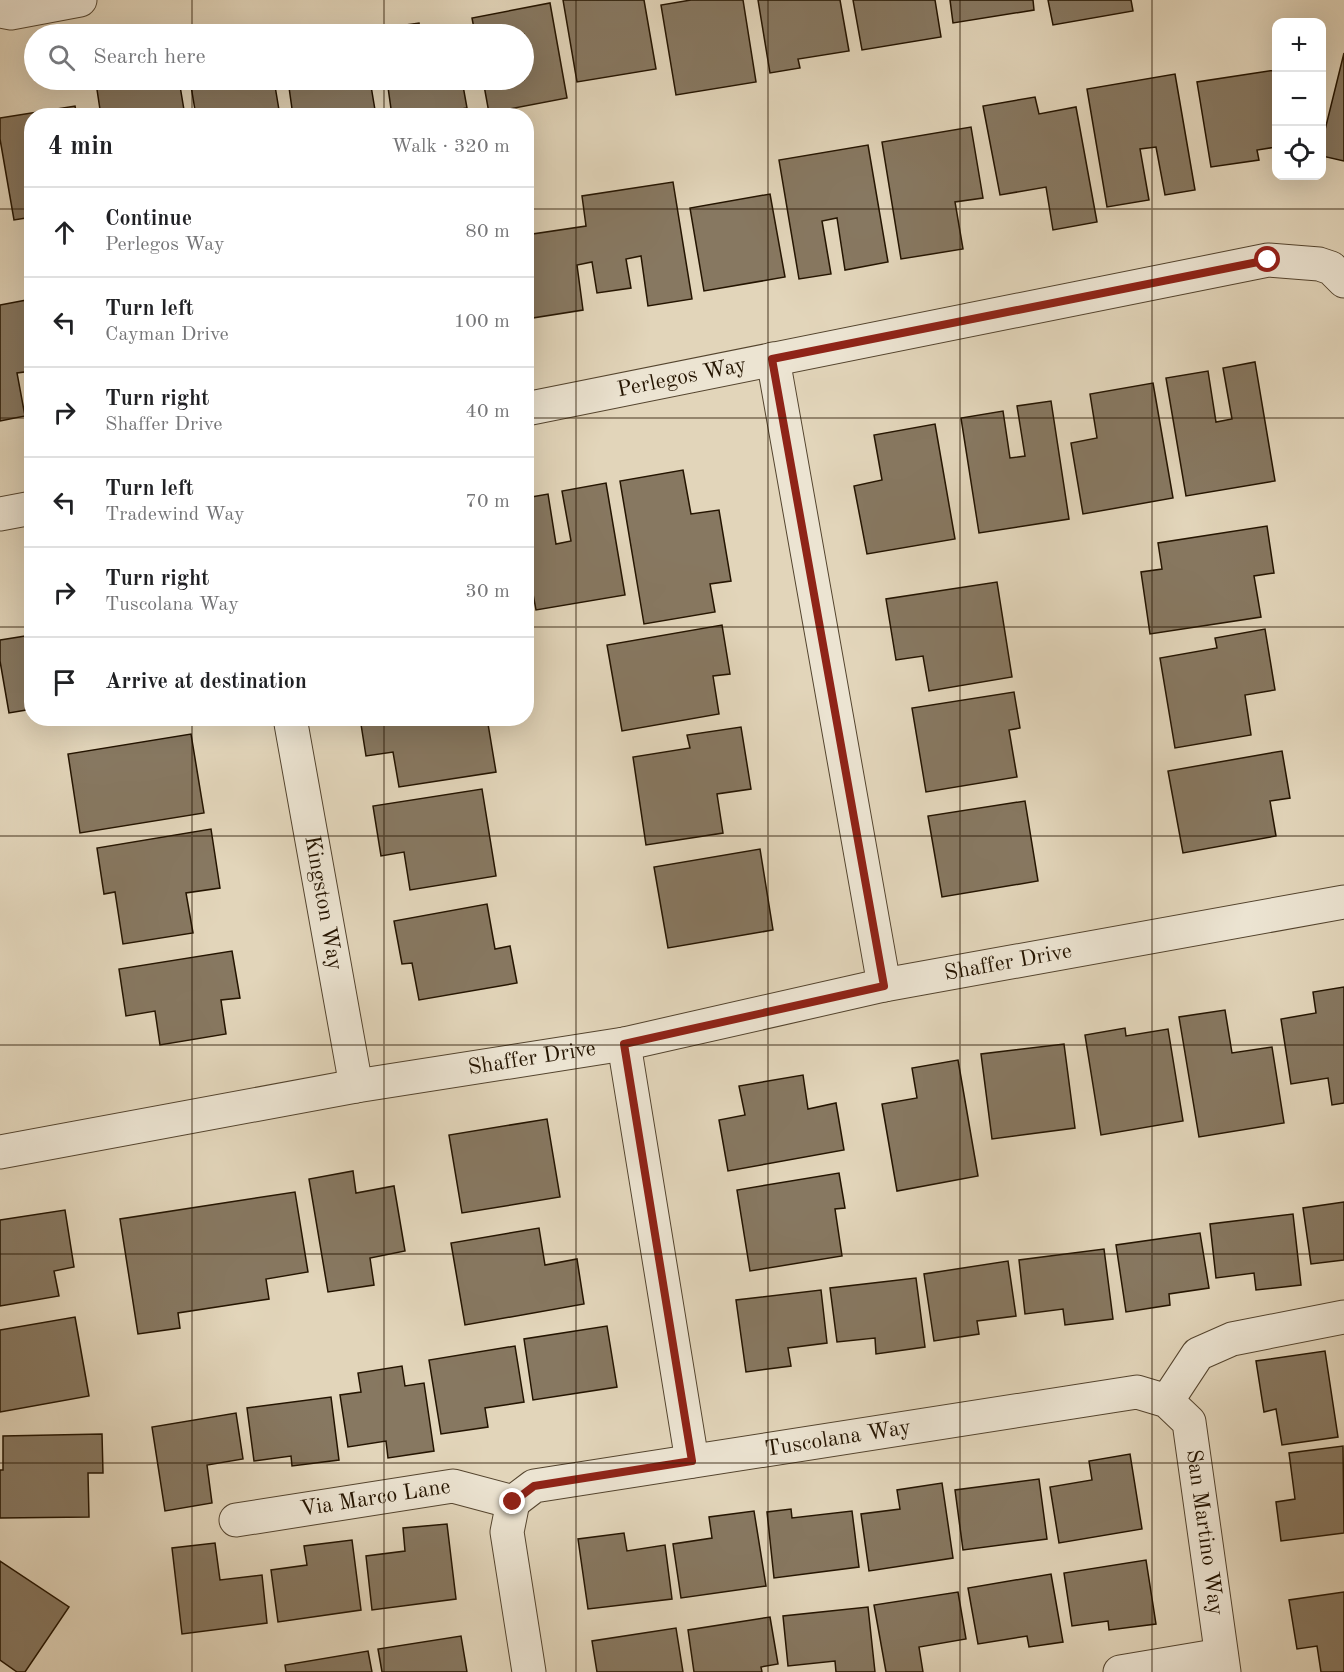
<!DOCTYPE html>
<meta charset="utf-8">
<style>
body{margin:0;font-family:"Old Standard TT",serif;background:#f6f6f6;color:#202124}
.controls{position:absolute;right:18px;top:18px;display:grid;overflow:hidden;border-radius:12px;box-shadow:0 6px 24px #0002}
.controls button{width:54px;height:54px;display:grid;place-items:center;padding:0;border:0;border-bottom:2px solid #e0e0e0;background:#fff;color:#202124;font:30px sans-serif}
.stop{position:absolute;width:18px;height:18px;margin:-14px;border:4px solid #8f2418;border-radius:50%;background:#fff}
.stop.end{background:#8f2418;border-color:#fff;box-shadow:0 2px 6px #0008}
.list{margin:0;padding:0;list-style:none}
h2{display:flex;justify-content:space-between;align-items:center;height:78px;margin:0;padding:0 24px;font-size:26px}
h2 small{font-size:20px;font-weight:400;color:#757577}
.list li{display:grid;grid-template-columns:39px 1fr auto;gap:18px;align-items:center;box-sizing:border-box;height:90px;padding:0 24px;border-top:2px solid #e0e0e0}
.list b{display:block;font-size:22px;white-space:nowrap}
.list p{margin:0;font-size:20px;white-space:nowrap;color:#757577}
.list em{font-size:20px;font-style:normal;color:#757577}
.icon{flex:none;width:33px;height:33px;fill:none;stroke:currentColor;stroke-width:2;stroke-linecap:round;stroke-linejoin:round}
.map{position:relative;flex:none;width:1344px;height:1672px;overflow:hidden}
.search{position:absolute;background:#fff;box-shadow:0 6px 24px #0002;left:24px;top:24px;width:510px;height:66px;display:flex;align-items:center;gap:15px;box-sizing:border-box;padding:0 21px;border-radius:33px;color:#757577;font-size:22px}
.panel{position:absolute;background:#fff;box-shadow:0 6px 24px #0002;left:24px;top:108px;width:510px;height:618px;border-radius:24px}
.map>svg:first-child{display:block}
.building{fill:#877861;stroke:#241400;stroke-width:1.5}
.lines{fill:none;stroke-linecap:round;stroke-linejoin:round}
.minor-casing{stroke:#54442e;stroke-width:35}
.minor{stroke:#ece4d2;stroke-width:33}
.route{stroke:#8f2418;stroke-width:8}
.grid{fill:none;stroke:#241400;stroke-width:1.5;stroke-opacity:0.55}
.labels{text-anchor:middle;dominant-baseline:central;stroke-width:4.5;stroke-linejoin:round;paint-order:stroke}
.street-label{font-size:22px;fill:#241400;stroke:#ece4d2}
</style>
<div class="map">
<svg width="1344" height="1672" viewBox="0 0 1344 1672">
<rect width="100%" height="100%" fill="#e2d5ba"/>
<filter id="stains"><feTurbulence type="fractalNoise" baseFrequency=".00333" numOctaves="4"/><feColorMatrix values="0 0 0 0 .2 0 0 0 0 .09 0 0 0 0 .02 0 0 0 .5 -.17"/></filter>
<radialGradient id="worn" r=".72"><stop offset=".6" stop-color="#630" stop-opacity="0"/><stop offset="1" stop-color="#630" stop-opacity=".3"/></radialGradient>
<!-- building -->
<g class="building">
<polygon points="563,0 644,0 656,69 577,82"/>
<polygon points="691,0 743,0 756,82 676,95 661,5"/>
<polygon points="758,0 840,0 849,51 798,59 800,68 770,73"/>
<polygon points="853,0 935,0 941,37 862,50"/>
<polygon points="950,0 1033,0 1034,10 953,23"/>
<polygon points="1048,0 1131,0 1133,11 1053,25"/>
<polygon points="550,3 567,98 489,113 483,80 524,80 524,34 475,34 472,18"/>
<polygon points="419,23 421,34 379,34 378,29"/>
<polygon points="1344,53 1344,161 1322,156 1322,142"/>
<polygon points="1276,70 1276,147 1257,150 1259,160 1211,167 1197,82"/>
<polygon points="1175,74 1195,190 1165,195 1156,147 1140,149 1149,200 1107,207 1087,89"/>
<polygon points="118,80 179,80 185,116 101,116 96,83"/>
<polygon points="190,80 233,80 234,86 274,80 280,116 196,116"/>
<polygon points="288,80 370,80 376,116 293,116"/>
<polygon points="387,80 462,80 467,108 421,116 392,116"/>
<polygon points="1035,97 1039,114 1076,107 1097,222 1053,230 1046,187 1000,195 983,106"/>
<polygon points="75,106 77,116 32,116 32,217 14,220 0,139 0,118"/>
<polygon points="971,127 983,198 955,202 963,249 901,259 882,142"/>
<polygon points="868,145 888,262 845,270 837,218 822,221 831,274 799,279 779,160"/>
<polygon points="673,182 692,299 648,306 641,256 626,259 631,288 597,293 592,262 577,265 583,310 526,319 526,235 586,226 582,196"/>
<polygon points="770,194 785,277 704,291 690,208"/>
<polygon points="32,299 32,371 17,373 25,416 0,421 0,305"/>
<polygon points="1255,362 1275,481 1186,496 1166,378 1208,371 1216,422 1232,419 1223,368"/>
<polygon points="1153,383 1173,498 1083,514 1071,443 1097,438 1090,394"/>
<polygon points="1051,401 1069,519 979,533 961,418 1003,411 1010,458 1025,456 1017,406"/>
<polygon points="935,424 955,539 867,554 854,486 882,480 874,435"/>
<polygon points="683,470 691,514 719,510 731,581 710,584 715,612 644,624 620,481"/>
<polygon points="606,483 625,595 536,610 526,557 526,498 548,494 556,544 571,541 562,491"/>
<polygon points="1267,526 1274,573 1254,576 1261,617 1150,634 1141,572 1162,569 1158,543"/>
<polygon points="997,582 1012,677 929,691 923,656 896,660 886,599"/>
<polygon points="722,625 730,674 713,676 719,714 622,731 607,645"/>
<polygon points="1265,629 1275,690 1245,695 1251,735 1175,748 1160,658 1217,648 1215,638"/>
<polygon points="32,635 32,709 9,713 0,661 0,640"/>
<polygon points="1014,692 1020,728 1009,730 1017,777 926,792 912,708"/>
<polygon points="360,718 487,718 496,772 399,787 393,752 366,756"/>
<polygon points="741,727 751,789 717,794 723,833 646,845 633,757 690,748 687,735"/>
<polygon points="191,734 204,813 80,833 68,754"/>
<polygon points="1282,751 1290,798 1270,801 1276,836 1183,853 1168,771"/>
<polygon points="482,789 496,876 410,890 404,852 381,856 373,806"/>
<polygon points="1025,801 1038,881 942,897 928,816"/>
<polygon points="211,829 220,888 186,893 193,933 123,944 115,892 104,894 97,848"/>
<polygon points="760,849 773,930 668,948 654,867"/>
<polygon points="487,904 495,949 510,946 517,983 419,1000 412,963 402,964 394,921"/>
<polygon points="232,951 240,998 221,1000 226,1034 160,1045 155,1011 126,1016 119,969"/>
<polygon points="1344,987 1344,1103 1332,1105 1328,1078 1291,1084 1281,1019 1316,1013 1313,992"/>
<polygon points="1225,1010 1232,1053 1272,1047 1284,1123 1199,1137 1179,1017"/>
<polygon points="1125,1028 1126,1036 1168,1029 1183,1121 1101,1135 1085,1035"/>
<polygon points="1064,1044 1075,1128 992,1139 981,1054"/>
<polygon points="958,1060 978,1176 897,1191 882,1104 917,1098 912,1068"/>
<polygon points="803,1075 808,1109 836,1103 844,1150 728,1171 719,1120 745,1115 739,1086"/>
<polygon points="547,1119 560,1197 462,1213 449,1135"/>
<polygon points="353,1171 356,1193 394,1186 405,1251 370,1258 374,1285 328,1292 309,1179"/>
<polygon points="839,1173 845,1208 835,1209 842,1256 750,1271 737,1190"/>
<polygon points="295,1192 308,1272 266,1279 269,1299 178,1313 180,1328 138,1334 120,1219"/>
<polygon points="1344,1202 1344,1260 1311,1264 1303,1208"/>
<polygon points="65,1210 74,1267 54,1271 59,1296 0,1306 0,1220"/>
<polygon points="1293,1214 1301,1285 1256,1290 1254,1273 1216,1278 1210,1224"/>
<polygon points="539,1228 545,1265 577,1259 584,1304 465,1325 451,1243"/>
<polygon points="1200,1233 1209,1288 1169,1294 1170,1305 1126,1312 1116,1245"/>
<polygon points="1104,1249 1113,1319 1065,1325 1063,1309 1025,1314 1019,1260"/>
<polygon points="1008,1261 1016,1316 977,1321 979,1334 934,1341 924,1274"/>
<polygon points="916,1278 925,1347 876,1354 875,1338 837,1342 830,1288"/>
<polygon points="821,1290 827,1343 788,1348 791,1366 746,1372 736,1300"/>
<polygon points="75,1317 89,1396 0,1412 0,1330"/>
<polygon points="607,1326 617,1387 533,1400 524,1339"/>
<polygon points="515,1346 524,1402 485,1408 488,1427 441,1434 429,1360"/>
<polygon points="1325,1351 1338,1437 1282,1445 1276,1409 1264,1412 1256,1361"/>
<polygon points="402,1366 405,1386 424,1383 434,1451 388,1458 386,1441 348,1447 340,1395 361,1392 358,1373"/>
<polygon points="331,1397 339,1460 292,1466 291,1456 254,1461 247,1408"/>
<polygon points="236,1413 243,1459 207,1465 212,1503 165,1511 152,1427"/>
<polygon points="102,1434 103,1473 88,1473 89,1517 0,1518 0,1470 3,1470 3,1436"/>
<polygon points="1343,1446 1344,1533 1281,1541 1276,1502 1295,1499 1289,1453"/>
<polygon points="1130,1454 1142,1529 1059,1543 1050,1487 1092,1480 1089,1461"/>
<polygon points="1039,1479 1047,1539 963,1550 955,1490"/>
<polygon points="942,1483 953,1558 869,1571 861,1514 900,1509 897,1490"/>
<polygon points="791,1509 792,1518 852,1511 859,1567 774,1578 767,1512"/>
<polygon points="754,1511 766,1586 681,1598 673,1544 712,1538 709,1517"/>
<polygon points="447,1524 456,1599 372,1610 366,1556 405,1551 403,1528"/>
<polygon points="624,1533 627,1551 665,1545 672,1599 588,1609 578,1539"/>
<polygon points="352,1540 361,1610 278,1622 271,1570 307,1565 304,1546"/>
<polygon points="215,1543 220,1580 262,1575 267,1623 182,1634 172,1548"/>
<polygon points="1146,1560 1156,1624 1109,1630 1108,1621 1072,1626 1064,1573"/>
<polygon points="0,1561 69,1607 25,1672 17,1672 0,1660"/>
<polygon points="1051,1574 1063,1642 1029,1647 1027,1636 978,1644 968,1588"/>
<polygon points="958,1592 966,1639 919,1647 923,1672 886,1672 874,1605"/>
<polygon points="1344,1592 1344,1672 1321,1672 1317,1646 1297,1649 1289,1600"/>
<polygon points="868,1607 875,1672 836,1672 835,1661 788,1666 783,1616"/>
<polygon points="770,1617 778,1664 761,1667 762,1672 694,1672 688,1630"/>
<polygon points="676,1628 683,1672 597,1672 592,1641"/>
<polygon points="461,1636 467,1672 382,1672 378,1649"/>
<polygon points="368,1651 372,1672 286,1672 285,1665"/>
</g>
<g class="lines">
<!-- minor casing -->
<g class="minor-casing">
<g id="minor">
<polyline points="0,11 11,13 80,0"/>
<polyline points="773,359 884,985"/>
<path id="s1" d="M 526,409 L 1268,260 L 1319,264 L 1331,268 L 1344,281"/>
<polyline points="0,514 32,508"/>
<path id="s2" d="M 290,718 L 356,1086"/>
<polyline points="624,1044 692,1461"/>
<path id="s3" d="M 0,1152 L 356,1086 L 624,1044 L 884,985 L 1344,902"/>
<polyline points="1167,1401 1198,1354 1232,1339 1344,1317"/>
<path id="s4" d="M 513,1502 L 534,1486 L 1137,1392 L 1167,1401 L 1189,1422 L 1224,1672"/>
<polyline points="513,1502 507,1532 529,1672"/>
<path id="s5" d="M 236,1520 L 453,1486 L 513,1502"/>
<polyline points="1120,1672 1221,1655"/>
</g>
</g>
<!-- minor -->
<use href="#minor" class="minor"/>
</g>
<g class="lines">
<!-- route -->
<polyline class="route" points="513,1502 534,1486 692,1461 624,1044 884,986 772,359 1268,260"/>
</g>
<!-- grid -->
<path class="grid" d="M 192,0 L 192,34M 384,0 L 384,34M 576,0 L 576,1672M 768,0 L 768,1672M 960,0 L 960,1672M 1152,0 L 1152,1672M 192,80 L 192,116M 384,80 L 384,116M 0,209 L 32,209M 526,209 L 1344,209M 0,418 L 32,418M 526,418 L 1344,418M 0,627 L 32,627M 526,627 L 1344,627M 192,718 L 192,1672M 384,718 L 384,1672M 0,836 L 1344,836M 0,1045 L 1344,1045M 0,1254 L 1344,1254M 0,1463 L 1344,1463"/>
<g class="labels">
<!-- street labels -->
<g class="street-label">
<text stroke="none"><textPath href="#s1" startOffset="159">Perlegos Way</textPath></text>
<text stroke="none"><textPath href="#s2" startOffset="188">Kingston Way</textPath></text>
<text stroke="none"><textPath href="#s3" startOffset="1026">Shaffer Drive</textPath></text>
<text stroke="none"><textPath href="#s3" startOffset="540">Shaffer Drive</textPath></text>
<text stroke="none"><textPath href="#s4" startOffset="334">Tuscolana Way</textPath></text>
<text stroke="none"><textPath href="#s5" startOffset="141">Via Marco Lane</textPath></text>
<text stroke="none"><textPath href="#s4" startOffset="810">San Martino Way</textPath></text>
</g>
</g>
<rect width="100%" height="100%" filter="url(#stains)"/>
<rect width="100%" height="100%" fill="url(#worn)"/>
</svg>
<div class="controls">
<button>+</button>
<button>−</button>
<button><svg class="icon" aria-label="locate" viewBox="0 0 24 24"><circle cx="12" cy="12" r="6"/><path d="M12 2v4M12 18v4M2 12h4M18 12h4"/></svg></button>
</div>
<div class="stop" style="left:1268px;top:260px"></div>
<div class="stop end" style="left:513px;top:1502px"></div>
<div class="search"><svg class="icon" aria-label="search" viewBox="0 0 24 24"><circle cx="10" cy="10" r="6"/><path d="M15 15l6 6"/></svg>Search here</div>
<section class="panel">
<h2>4 min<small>Walk · 320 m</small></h2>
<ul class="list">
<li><svg class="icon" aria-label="ahead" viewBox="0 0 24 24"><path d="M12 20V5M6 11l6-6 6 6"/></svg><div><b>Continue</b><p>Perlegos Way</p></div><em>80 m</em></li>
<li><svg class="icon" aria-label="left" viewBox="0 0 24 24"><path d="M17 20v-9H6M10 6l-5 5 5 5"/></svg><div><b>Turn left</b><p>Cayman Drive</p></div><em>100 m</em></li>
<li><svg class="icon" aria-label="right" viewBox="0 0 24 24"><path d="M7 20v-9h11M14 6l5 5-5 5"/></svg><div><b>Turn right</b><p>Shaffer Drive</p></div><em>40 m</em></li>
<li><svg class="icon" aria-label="left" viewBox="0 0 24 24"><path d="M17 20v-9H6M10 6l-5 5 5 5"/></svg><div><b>Turn left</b><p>Tradewind Way</p></div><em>70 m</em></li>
<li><svg class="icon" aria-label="right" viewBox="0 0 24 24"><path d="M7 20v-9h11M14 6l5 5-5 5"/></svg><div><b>Turn right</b><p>Tuscolana Way</p></div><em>30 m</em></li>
<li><svg class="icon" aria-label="arrive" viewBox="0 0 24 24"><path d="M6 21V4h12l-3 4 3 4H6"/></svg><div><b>Arrive at destination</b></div></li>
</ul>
</section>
</div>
